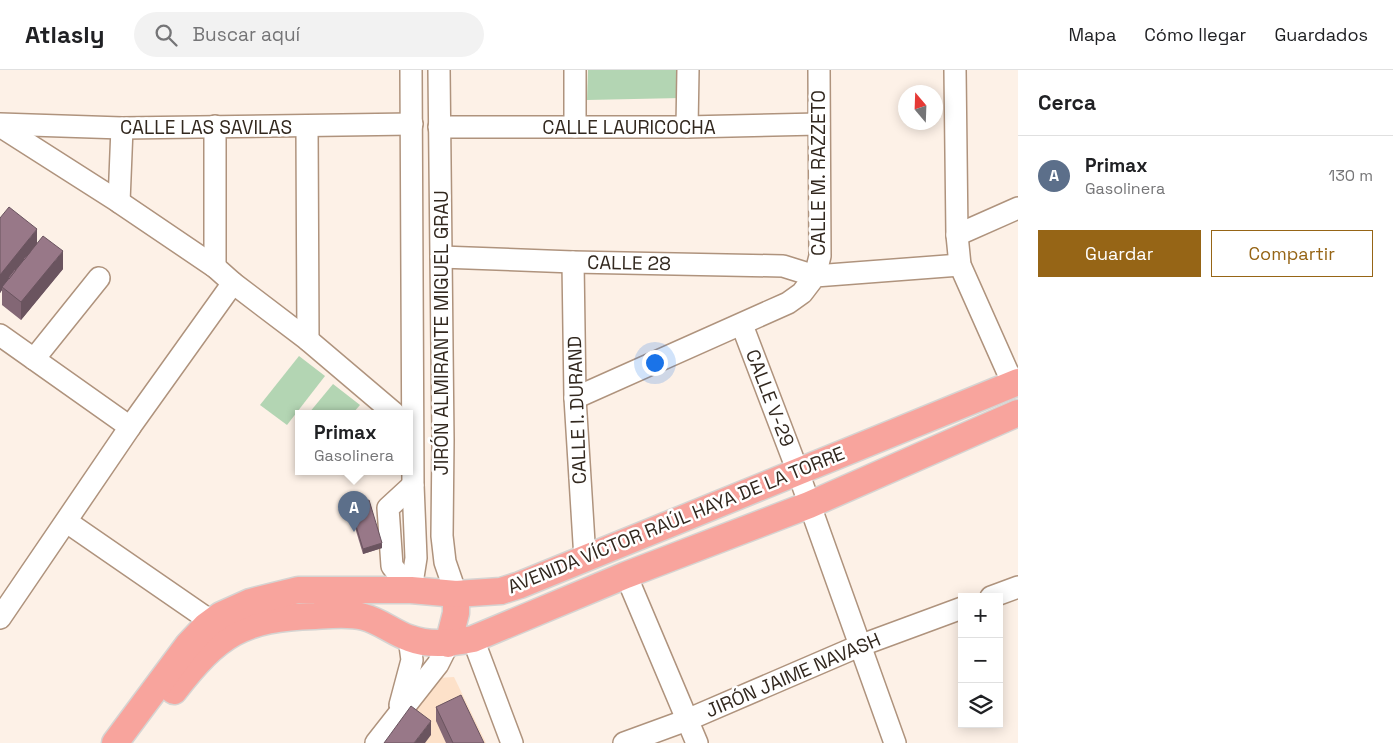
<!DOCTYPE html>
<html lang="es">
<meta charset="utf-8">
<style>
body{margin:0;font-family:"Space Grotesk",sans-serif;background:#f2f2f2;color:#202124}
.controls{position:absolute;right:15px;bottom:15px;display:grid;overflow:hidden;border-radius:0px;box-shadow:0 2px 12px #0003}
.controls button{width:45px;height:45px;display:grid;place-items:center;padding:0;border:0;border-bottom:1px solid #e0e0e0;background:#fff;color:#202124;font:25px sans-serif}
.compass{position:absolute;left:898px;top:15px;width:45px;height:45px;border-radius:50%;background:#fff;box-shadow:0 2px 12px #0003;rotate:341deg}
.you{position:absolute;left:654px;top:292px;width:18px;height:18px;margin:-12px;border:4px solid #fff;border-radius:50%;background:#1a73e8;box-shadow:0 0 0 8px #1a73e833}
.badge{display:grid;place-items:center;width:32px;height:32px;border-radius:50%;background:#966516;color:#fff;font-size:16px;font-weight:700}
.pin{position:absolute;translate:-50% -41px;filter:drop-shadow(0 1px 2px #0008)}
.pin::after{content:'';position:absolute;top:26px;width:18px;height:15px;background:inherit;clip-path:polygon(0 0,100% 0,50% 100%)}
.popup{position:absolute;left:295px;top:340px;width:118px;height:65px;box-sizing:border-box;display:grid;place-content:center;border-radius:0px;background:#fff;filter:drop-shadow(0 1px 4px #0005);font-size:16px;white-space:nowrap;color:#757577}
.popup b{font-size:19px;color:#202124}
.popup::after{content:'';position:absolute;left:50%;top:100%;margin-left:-10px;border:10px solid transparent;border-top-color:#fff}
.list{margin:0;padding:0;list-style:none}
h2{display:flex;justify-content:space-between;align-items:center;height:65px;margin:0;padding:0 20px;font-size:21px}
h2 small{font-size:16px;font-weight:400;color:#757577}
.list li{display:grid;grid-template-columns:32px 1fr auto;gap:15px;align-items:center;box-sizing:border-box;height:80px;padding:0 20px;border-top:1px solid #e0e0e0}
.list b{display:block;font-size:19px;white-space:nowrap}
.list p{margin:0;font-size:16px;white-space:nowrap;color:#757577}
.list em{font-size:16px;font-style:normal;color:#757577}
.actions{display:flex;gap:10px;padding:15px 20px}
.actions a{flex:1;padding:11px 0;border:1px solid #966516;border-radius:0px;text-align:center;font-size:18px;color:#966516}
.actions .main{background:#966516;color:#fff}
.icon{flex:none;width:28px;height:28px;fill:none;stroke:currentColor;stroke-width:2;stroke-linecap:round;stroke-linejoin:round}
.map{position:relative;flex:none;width:1018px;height:673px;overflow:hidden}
header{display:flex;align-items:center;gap:30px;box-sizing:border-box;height:70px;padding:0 25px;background:#fff;border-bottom:1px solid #e0e0e0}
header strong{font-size:24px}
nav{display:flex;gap:28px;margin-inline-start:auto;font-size:18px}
.search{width:350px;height:45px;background:#f2f2f2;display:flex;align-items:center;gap:12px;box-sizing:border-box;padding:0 18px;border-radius:28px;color:#757577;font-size:19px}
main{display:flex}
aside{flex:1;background:#fff}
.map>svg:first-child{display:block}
.built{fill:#fde1c9}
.green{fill:#b3d5b3}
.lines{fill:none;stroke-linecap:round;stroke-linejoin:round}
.minor-casing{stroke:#af937d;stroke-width:24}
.major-casing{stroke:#d6d4d2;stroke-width:29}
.minor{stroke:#fff;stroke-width:21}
.major{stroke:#f8a49d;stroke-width:26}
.wall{fill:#836775}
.shaded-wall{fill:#6a545f}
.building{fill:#987888;stroke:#6a545f}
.labels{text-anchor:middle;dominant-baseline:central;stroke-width:5;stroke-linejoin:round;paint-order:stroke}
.street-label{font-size:19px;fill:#32281f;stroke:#fff}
</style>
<header>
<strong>Atlasly</strong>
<div class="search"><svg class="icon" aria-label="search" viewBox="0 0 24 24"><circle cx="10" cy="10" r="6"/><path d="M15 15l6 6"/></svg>Buscar aquí</div>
<nav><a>Mapa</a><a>Cómo llegar</a><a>Guardados</a></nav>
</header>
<main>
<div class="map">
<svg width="1018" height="673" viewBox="0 0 1018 673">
<rect width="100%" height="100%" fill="#fdf1e7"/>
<!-- built -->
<polygon class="built" points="454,607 486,673 388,673 438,608"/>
<!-- green -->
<g class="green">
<polygon points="588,0 679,0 681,28 587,30"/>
<polygon points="299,286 325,306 287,355 260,335"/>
<polygon points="333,314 360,335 353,343 309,343"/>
</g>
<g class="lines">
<!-- minor casing -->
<g class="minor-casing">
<g id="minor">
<polyline points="439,0 443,370 442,466 445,492 456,524"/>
<polyline points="955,0 957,165 960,195 1013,314"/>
<polyline points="0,54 122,58 412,54"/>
<polyline points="0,56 119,132 215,197 233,213 308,270 394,343"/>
<polyline points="215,56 215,197"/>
<polyline points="307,56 308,270"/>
<polyline points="439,57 687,57 819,54"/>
<polyline points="575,57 575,0"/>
<polyline points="687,57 688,0"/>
<polyline points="119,132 122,58"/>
<polyline points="957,165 1018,138"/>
<polyline points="441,187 573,192 783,196 815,206 820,186 819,0"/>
<polyline points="573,192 575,328 585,489"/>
<polyline points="742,255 798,402 895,673"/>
<polyline points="0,265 130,357"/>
<polyline points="34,289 99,208"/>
<polyline points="575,328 788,233 802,223 815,206 960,195"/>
<polyline points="67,452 212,552"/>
<polyline points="626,505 697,673"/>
<polyline points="411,520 416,488 413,415 411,0"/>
<polyline points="411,520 392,496 388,438 413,415"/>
<polyline points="991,527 1018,517"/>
<polyline points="0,548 130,357 233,213"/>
<polyline points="473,569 512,673"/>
<polyline points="400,635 412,590 409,568"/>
<polyline points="376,673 438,594 448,574"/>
<polyline points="624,673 687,650 859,576 962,538"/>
</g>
</g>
<!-- major casing -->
<g class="major-casing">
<g id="major">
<polyline points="448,574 456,543 456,524"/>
<path d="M 174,621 C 218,564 243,548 315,546 C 331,545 349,543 364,547 C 380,551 394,563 409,568 C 430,576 452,573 473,569 L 626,505 L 809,435 L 1018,343"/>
<polyline points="115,673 188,575 206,556 221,545 250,532 298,520 411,520 456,524 501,521 520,515 1018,312"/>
</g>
</g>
<!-- minor -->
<use href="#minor" class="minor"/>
<!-- major -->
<use href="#major" class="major"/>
</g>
<!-- wall -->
<g class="wall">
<polygon points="0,148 37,174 63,199 21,250 2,235 2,220 0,223"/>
<polygon points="350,436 382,478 363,484 350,441"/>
<polygon points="436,637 484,673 446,673 436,651"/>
</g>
<!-- shaded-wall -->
<g class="shaded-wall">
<polygon points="37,159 37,177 23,189 23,194 8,208 8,213 2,217 2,220 0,223 0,205"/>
<polygon points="63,181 63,199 21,250 21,232"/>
<polygon points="382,473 382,478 363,484 363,479"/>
<polygon points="431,651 431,665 425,673 414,673"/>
</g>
<!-- building -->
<g class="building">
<polygon points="9,137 37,159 0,205 0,148"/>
<polygon points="43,166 63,181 21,232 2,217"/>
<polygon points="31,181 24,190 23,189"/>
<polygon points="15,199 16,200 9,209 8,208"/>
<polygon points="369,430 382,473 363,479 350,436"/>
<polygon points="461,625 484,673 453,673 436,637"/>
<polygon points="411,636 431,651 414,673 384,673"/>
</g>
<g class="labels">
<!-- street labels -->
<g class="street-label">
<text x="206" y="57">CALLE LAS SAVILAS</text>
<text x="629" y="57">CALLE LAURICOCHA</text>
<text transform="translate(818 103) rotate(-90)">CALLE M. RAZZETO</text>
<text transform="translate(629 193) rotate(1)">CALLE 28</text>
<text transform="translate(441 263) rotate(-90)">JIRÓN ALMIRANTE MIGUEL GRAU</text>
<text transform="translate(770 328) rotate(69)">CALLE V-29</text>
<text transform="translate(577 340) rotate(-92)">CALLE I. DURAND</text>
<text transform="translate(676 450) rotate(-22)">AVENIDA VÍCTOR RAÚL HAYA DE LA TORRE</text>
<text transform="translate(793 605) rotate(-23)">JIRÓN JAIME NAVASH</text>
</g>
</g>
</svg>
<div class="controls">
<button>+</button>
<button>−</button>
<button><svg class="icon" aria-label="layers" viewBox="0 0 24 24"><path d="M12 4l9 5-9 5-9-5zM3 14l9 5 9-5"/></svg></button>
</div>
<svg class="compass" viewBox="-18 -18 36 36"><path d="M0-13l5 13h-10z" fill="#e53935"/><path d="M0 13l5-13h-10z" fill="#757577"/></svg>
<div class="you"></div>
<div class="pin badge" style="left:354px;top:462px;background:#5c6f8a">A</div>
<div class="popup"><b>Primax</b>Gasolinera</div>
</div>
<aside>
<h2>Cerca<small></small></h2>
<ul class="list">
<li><span class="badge" style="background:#5c6f8a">A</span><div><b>Primax</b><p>Gasolinera</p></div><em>130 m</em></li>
</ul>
<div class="actions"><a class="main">Guardar</a><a>Compartir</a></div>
</aside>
</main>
